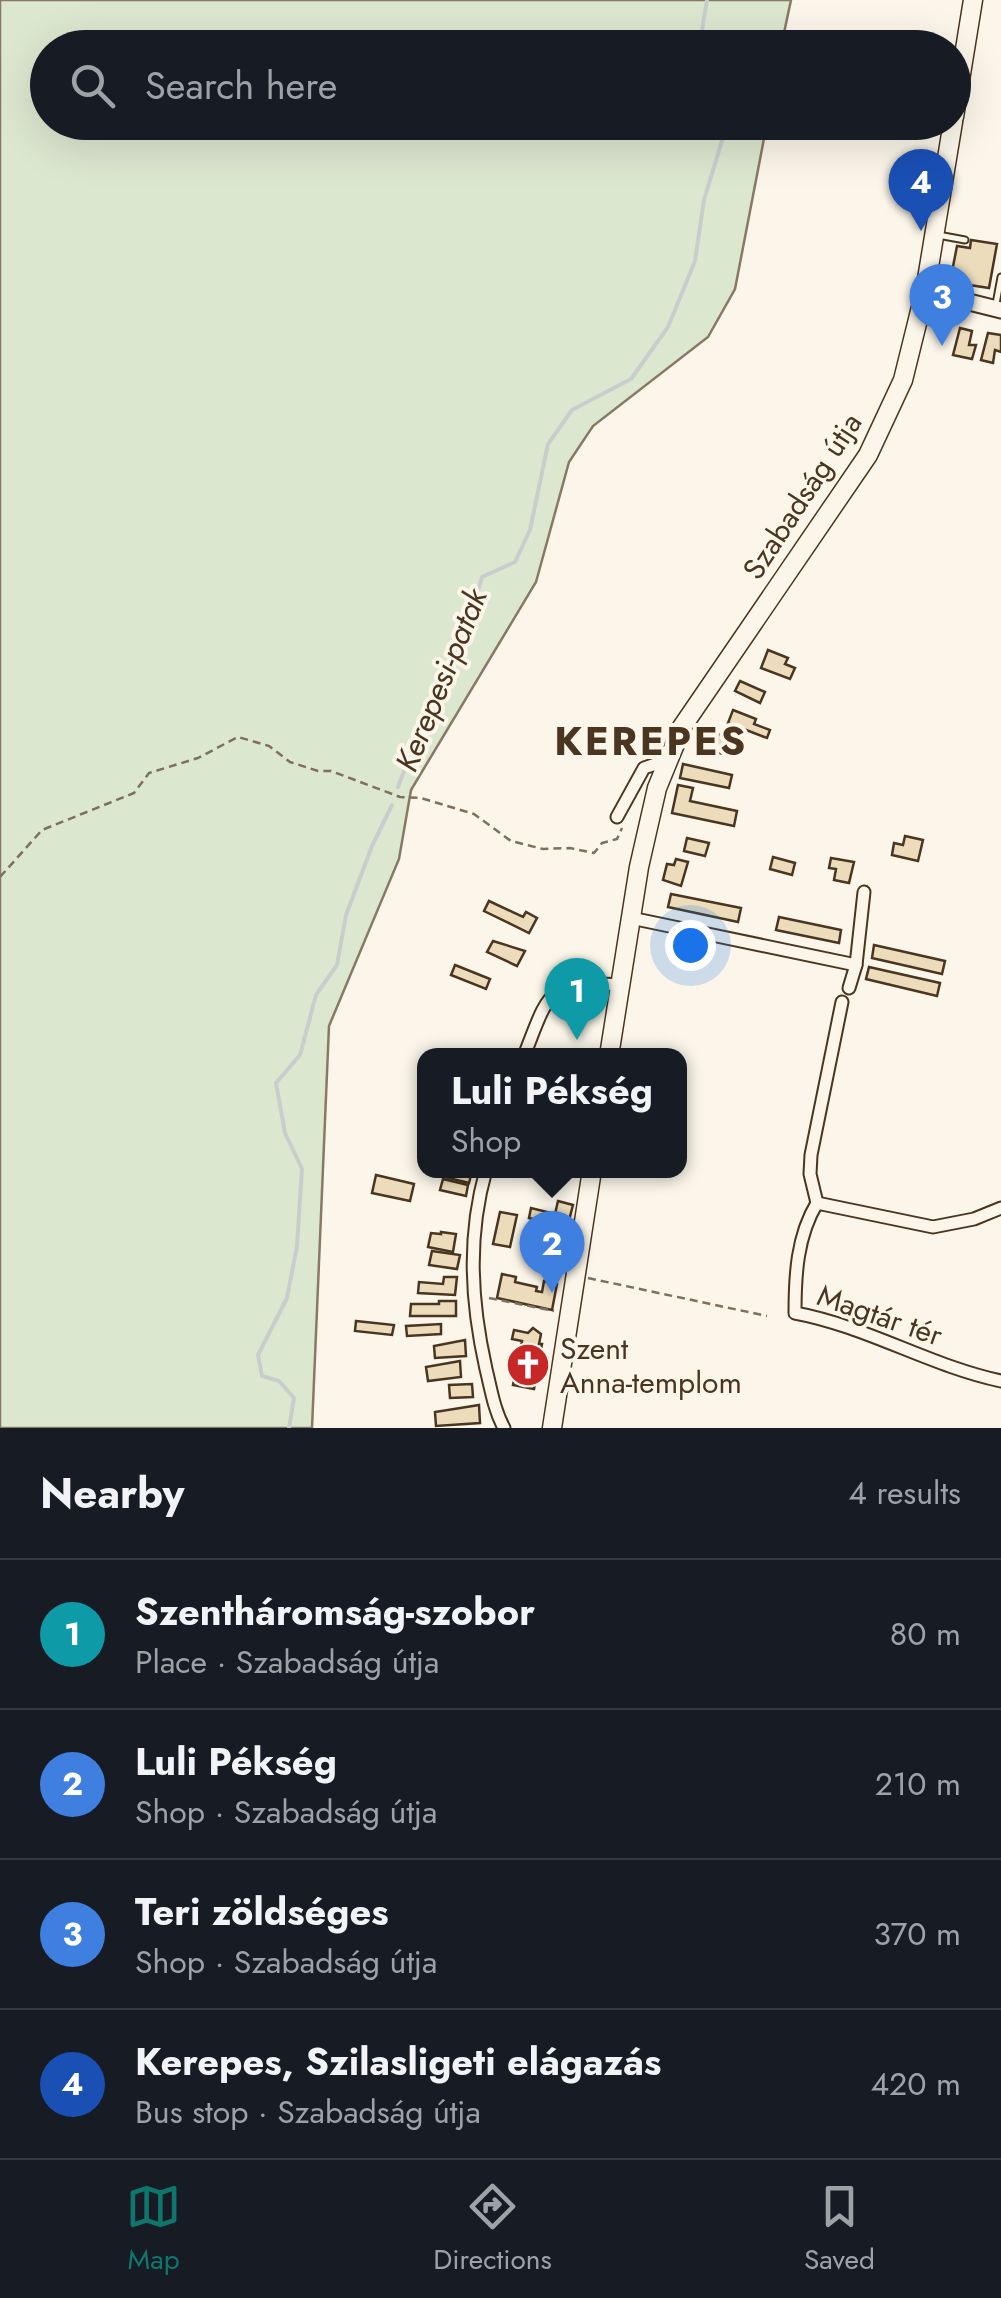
<!DOCTYPE html>
<meta charset="utf-8">
<style>
body{margin:0;font-family:Jost,sans-serif;background:#242831;color:#f1f3f6}
.you{position:absolute;left:690px;top:945px;width:35px;height:35px;margin:-25px;border:8px solid #fff;border-radius:50%;background:#1a73e8;box-shadow:0 0 0 15px #1a73e833}
.badge{display:grid;place-items:center;width:65px;height:65px;border-radius:50%;background:#0f766e;color:#fff;font-size:32px;font-weight:700}
.pin{position:absolute;translate:-50% -82px;filter:drop-shadow(0 2px 5px #0008)}
.pin::after{content:'';position:absolute;top:52px;width:35px;height:30px;background:inherit;clip-path:polygon(0 0,100% 0,50% 100%)}
.popup{position:absolute;left:417px;top:1048px;width:270px;height:130px;box-sizing:border-box;display:grid;place-content:center;border-radius:20px;background:#171b24;filter:drop-shadow(0 2px 8px #0005);font-size:32px;white-space:nowrap;color:#9ea1a6}
.popup b{font-size:38px;color:#f1f3f6}
.popup::after{content:'';position:absolute;left:50%;top:100%;margin-left:-20px;border:20px solid transparent;border-top-color:#171b24}
.list{margin:0;padding:0;list-style:none}
h2{display:flex;justify-content:space-between;align-items:center;height:130px;margin:0;padding:0 40px;font-size:42px}
h2 small{font-size:32px;font-weight:400;color:#9ea1a6}
.list li{display:grid;grid-template-columns:65px 1fr auto;gap:30px;align-items:center;box-sizing:border-box;height:150px;padding:0 40px;border-top:2px solid #363941}
.list b{display:block;font-size:38px;white-space:nowrap}
.list p{margin:0;font-size:32px;white-space:nowrap;color:#9ea1a6}
.list em{font-size:32px;font-style:normal;color:#9ea1a6}
.icon{flex:none;width:55px;height:55px;fill:none;stroke:currentColor;stroke-width:2;stroke-linecap:round;stroke-linejoin:round}
.map{position:relative;flex:none;width:1001px;height:1428px;overflow:hidden}
.search{position:absolute;background:#171b24;box-shadow:0 10px 40px #0002;left:30px;right:30px;top:30px;height:110px;display:flex;align-items:center;gap:25px;box-sizing:border-box;padding:0 35px;border-radius:55px;color:#9ea1a6;font-size:38px}
.sheet{height:730px;background:#171b24}
nav{display:flex;justify-content:space-around;align-items:center;box-sizing:border-box;height:140px;border-top:2px solid #363941;background:#171b24;font-size:28px;color:#9ea1a6}
nav a{display:grid;justify-items:center;gap:5px}
nav .on{color:#0f766e}
.map>svg:first-child{display:block}
.green{fill:#dce7d0;stroke:#887966;stroke-width:2.5}
.lines{fill:none;stroke-linecap:round;stroke-linejoin:round}
.stream{stroke:#c9cecd;stroke-width:4}
.building{fill:#ecdcbc;stroke:#4a3520;stroke-width:2.5}
.lane-casing{stroke:#4a3520;stroke-width:9}
.street-casing{stroke:#4a3520;stroke-width:15}
.secondary-casing{stroke:#4a3520;stroke-width:19}
.primary-casing{stroke:#4a3520;stroke-width:21}
.path{stroke:#7f6f5c;stroke-width:2.5;stroke-dasharray:8 5;stroke-linecap:butt}
.lane{stroke:#fbf6e9;stroke-width:5}
.street{stroke:#fbf6e9;stroke-width:11}
.secondary{stroke:#fbf6e9;stroke-width:15}
.primary{stroke:#fbf6e9;stroke-width:18}
.labels{text-anchor:middle;dominant-baseline:central;stroke-width:8;stroke-linejoin:round;paint-order:stroke}
.street-label{font-size:30px;fill:#4a3520;stroke:#fbf6e9}
.poi-label{font-size:30px;fill:#4a3520;stroke:#fbf6e9;text-anchor:start}
.water-label{font-size:32px;font-style:italic;fill:#4a3520;stroke:#fbf6e9}
.district-label{font-size:40px;font-weight:bold;letter-spacing:2.5px;fill:#4a3520;stroke:#fbf6e9}
</style>
<div class="map">
<svg width="1001" height="1428" viewBox="0 0 1001 1428">
<rect width="100%" height="100%" fill="#fbf6e9"/>
<!-- green -->
<polygon class="green" points="0,0 791,0 781,47 48,48 48,122 767,123 735,289 708,337 593,426 569,462 536,582 411,790 399,859 329,1026 312,1428 0,1428"/>
<g class="lines">
<!-- stream -->
<g class="stream">
<polyline points="699,48 707,0"/>
<path d="M 398,787 C 424,716 462,650 482,577 L 515,562 L 530,530 L 548,444 L 572,410 L 631,379 L 668,327 L 695,261 L 704,200 L 724,134 L 722,122"/>
<polyline points="289,1428 294,1398 279,1381 262,1376 258,1355 287,1298 297,1246 302,1169 285,1133 276,1083 300,1055 316,995 337,965 346,915 372,846 392,805"/>
</g>
</g>
<!-- building -->
<g class="building">
<polygon points="971,240 997,244 989,288 950,282 957,246 970,248"/>
<polygon points="960,328 972,331 969,345 976,345 972,359 953,355"/>
<polygon points="988,333 1001,335 1001,352 995,350 993,363 981,360"/>
<polygon points="768,650 788,658 785,664 795,668 790,679 761,668"/>
<polygon points="740,681 765,692 760,703 735,691"/>
<polygon points="733,710 756,719 754,724 770,730 767,738 728,723"/>
<polygon points="714,733 729,736 726,754 711,752"/>
<polygon points="683,764 732,775 729,788 680,778"/>
<polygon points="678,785 693,788 690,801 737,811 734,826 672,813"/>
<polygon points="905,836 923,840 918,861 892,855 894,843 903,845"/>
<polygon points="687,838 709,843 705,856 684,851"/>
<polygon points="773,857 795,863 792,875 770,869"/>
<polygon points="831,858 854,862 849,883 834,880 836,869 829,868"/>
<polygon points="676,859 688,862 681,886 663,880 667,864 674,865"/>
<polygon points="671,894 741,908 738,922 668,907"/>
<polygon points="489,901 523,917 526,912 537,918 529,933 484,911"/>
<polygon points="779,917 841,930 839,943 776,930"/>
<polygon points="493,941 525,951 517,966 487,952"/>
<polygon points="874,945 945,961 942,974 872,958"/>
<polygon points="455,965 490,979 486,989 451,975"/>
<polygon points="869,967 940,983 937,996 866,979"/>
<polygon points="428,1170 472,1170 472,1171 469,1183 428,1173"/>
<polygon points="376,1175 414,1184 410,1201 372,1193"/>
<polygon points="443,1179 468,1185 466,1196 440,1190"/>
<polygon points="558,1201 573,1205 567,1228 529,1218 531,1208 555,1214"/>
<polygon points="500,1212 517,1215 510,1247 493,1244"/>
<polygon points="441,1232 456,1234 453,1252 428,1247 431,1233 441,1234"/>
<polygon points="432,1251 460,1255 457,1269 429,1265"/>
<polygon points="502,1274 516,1277 515,1282 537,1287 536,1291 542,1292 544,1281 557,1284 552,1310 497,1298"/>
<polygon points="444,1277 457,1277 455,1295 418,1293 419,1282 443,1284"/>
<polygon points="439,1301 456,1301 456,1316 410,1316 411,1304 439,1304"/>
<polygon points="356,1321 394,1325 392,1335 355,1331"/>
<polygon points="441,1324 441,1334 407,1336 406,1326"/>
<polygon points="533,1328 541,1334 539,1344 542,1344 534,1389 513,1385 522,1341 512,1339 514,1330 528,1333"/>
<polygon points="465,1340 466,1356 435,1358 434,1346"/>
<polygon points="460,1361 461,1377 428,1381 426,1367"/>
<polygon points="472,1384 473,1397 450,1398 449,1385"/>
<polygon points="479,1405 480,1423 436,1426 435,1412"/>
</g>
<g class="lines">
<!-- lane casing -->
<g class="lane-casing">
<g id="lane">
<polyline points="938,235 965,240"/>
<polyline points="996,304 1001,277"/>
</g>
</g>
<!-- street casing -->
<g class="street-casing">
<g id="street">
<polyline points="617,817 644,768 667,760"/>
<polyline points="631,918 856,965"/>
<polyline points="849,988 856,965 864,892"/>
<path d="M 842,1002 L 811,1155 L 810,1174 L 817,1203 C 797,1236 795,1275 795,1313 C 866,1326 930,1366 1001,1381"/>
<path d="M 524,1056 C 549,992 547,980 620,985"/>
<path d="M 486,1170 C 467,1237 471,1302 486,1369 C 491,1389 494,1410 504,1428"/>
<polyline points="817,1203 933,1227 974,1219 1001,1208"/>
</g>
</g>
<!-- secondary casing -->
<g class="secondary-casing">
<polyline id="secondary" points="925,291 1001,310"/>
</g>
<!-- primary casing -->
<g class="primary-casing">
<g id="primary">
<polyline points="954,117 973,0"/>
<polyline points="609,1056 639,867 657,788 682,727 868,455 903,380 925,291 953,122"/>
<polyline points="552,1428 592,1170"/>
</g>
</g>
<!-- path -->
<g class="path">
<polyline points="0,877 42,830 134,793 149,773 198,758 238,737 269,746 290,762 318,771 331,771 400,797 421,798 474,814 511,841 543,849 570,848 594,853 602,843 617,839 622,828"/>
<polyline points="588,1278 767,1316"/>
<polyline points="489,1298 554,1311"/>
</g>
<!-- lane -->
<use href="#lane" class="lane"/>
<!-- street -->
<use href="#street" class="street"/>
<!-- secondary -->
<use href="#secondary" class="secondary"/>
<!-- primary -->
<use href="#primary" class="primary"/>
</g>
<!-- icons -->
<defs>
<g id="church-disc" transform="scale(2.25)"><circle r="9.5" fill="#c62828" stroke="#fbf6e9"/><path d="M-1.2-6h2.4v3.5h3.3v2.4h-3.3V6h-2.4V-.1h-3.3v-2.4h3.3Z" fill="#fff"/></g>
</defs>
<g fill-rule="evenodd">
<use href="#church-disc" x="528" y="1365"/>
</g>
<g class="labels">
<!-- street labels -->
<g class="street-label">
<text transform="translate(802 496) rotate(-57)">Szabadság útja</text>
<text transform="translate(880 1315) rotate(19)">Magtár tér</text>
</g>
<!-- poi labels -->
<g class="poi-label">
<text x="560" y="1348">Szent<tspan x="560" dy="34">Anna-templom</tspan></text>
</g>
<!-- water labels -->
<g class="water-label">
<text transform="translate(441 680) rotate(-68)">Kerepesi-patak</text>
</g>
<!-- district labels -->
<g class="district-label">
<text x="651" y="741">KEREPES</text>
</g>
</g>
</svg>
<div class="you"></div>
<div class="pin badge" style="left:577px;top:1040px;background:#0f9aa8">1</div>
<div class="pin badge" style="left:552px;top:1293px;background:#3f7fe0">2</div>
<div class="popup"><b>Luli Pékség</b>Shop</div>
<div class="pin badge" style="left:942px;top:346px;background:#3f7fe0">3</div>
<div class="pin badge" style="left:921px;top:231px;background:#1a4fb4">4</div>
<div class="search"><svg class="icon" aria-label="search" viewBox="0 0 24 24"><circle cx="10" cy="10" r="6"/><path d="M15 15l6 6"/></svg>Search here</div>
</div>
<section class="sheet">
<h2>Nearby<small>4 results</small></h2>
<ul class="list">
<li><span class="badge" style="background:#0f9aa8">1</span><div><b>Szentháromság-szobor</b><p>Place · Szabadság útja</p></div><em>80 m</em></li>
<li><span class="badge" style="background:#3f7fe0">2</span><div><b>Luli Pékség</b><p>Shop · Szabadság útja</p></div><em>210 m</em></li>
<li><span class="badge" style="background:#3f7fe0">3</span><div><b>Teri zöldséges</b><p>Shop · Szabadság útja</p></div><em>370 m</em></li>
<li><span class="badge" style="background:#1a4fb4">4</span><div><b>Kerepes, Szilasligeti elágazás</b><p>Bus stop · Szabadság útja</p></div><em>420 m</em></li>
</ul>
</section>
<nav>
<a class="on"><svg class="icon" aria-label="map" viewBox="0 0 24 24"><path d="M3 6l6-2 6 2 6-2v14l-6 2-6-2-6 2zM9 4v14M15 6v14"/></svg>Map</a>
<a><svg class="icon" aria-label="directions" viewBox="0 0 24 24"><path d="M12 3l9 9-9 9-9-9zM9 14v-3h6M13 9l2 2-2 2"/></svg>Directions</a>
<a><svg class="icon" aria-label="saved" viewBox="0 0 24 24"><path d="M7 4h10v16l-5-4-5 4z"/></svg>Saved</a>
</nav>
